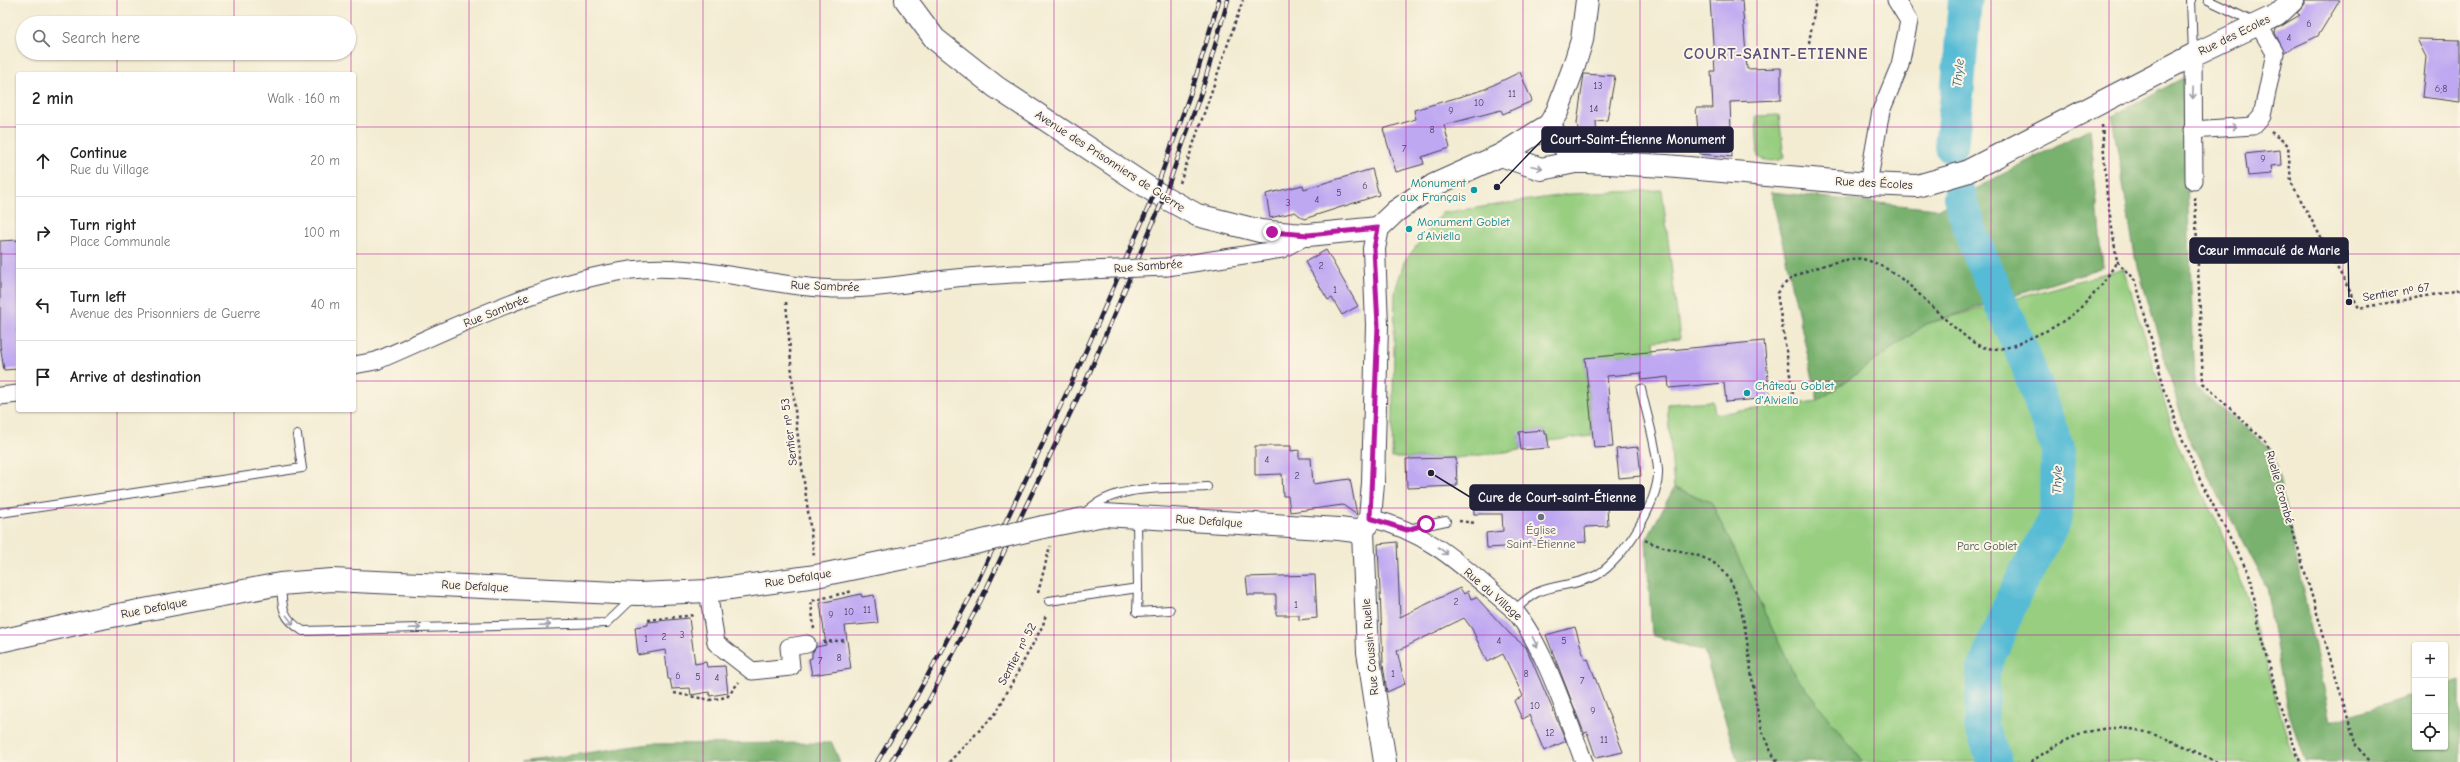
<!DOCTYPE html>
<meta charset="utf-8">
<style>
body{margin:0;font-family:"Comic Neue",sans-serif;background:#f2f2f2;color:#222}
.controls{position:absolute;right:12px;bottom:12px;display:grid;overflow:hidden;border-radius:4px;box-shadow:0 1px 3px #0004}
.controls button{width:36px;height:36px;display:grid;place-items:center;padding:0;border:0;border-bottom:1px solid #e0e0e0;background:#fff;color:#222;font:20px sans-serif}
.stop{position:absolute;width:12px;height:12px;margin:-9px;border:3px solid #b5179e;border-radius:50%;background:#fff}
.stop.end{background:#b5179e;border-color:#fff;box-shadow:0 1px 4px #0008}
.list{margin:0;padding:0;list-style:none}
h2{display:flex;justify-content:space-between;align-items:center;height:52px;margin:0;padding:0 16px;font-size:17px}
h2 small{font-size:13px;font-weight:400;color:#767676}
.list li{display:grid;grid-template-columns:26px 1fr auto;gap:12px;align-items:center;box-sizing:border-box;height:72px;padding:0 16px;border-top:1px solid #e0e0e0}
.list b{display:block;font-size:15px;white-space:nowrap}
.list p{margin:0;font-size:13px;white-space:nowrap;color:#767676}
.list em{font-size:13px;font-style:normal;color:#767676}
.icon{flex:none;width:22px;height:22px;fill:none;stroke:currentColor;stroke-width:2;stroke-linecap:round;stroke-linejoin:round}
.map{position:relative;flex:none;width:2460px;height:762px;overflow:hidden}
.search{position:absolute;background:#fff;box-shadow:0 1px 3px #0004;left:16px;top:16px;width:340px;height:44px;display:flex;align-items:center;gap:10px;box-sizing:border-box;padding:0 14px;border-radius:22px;color:#767676;font-size:15px}
.panel{position:absolute;background:#fff;box-shadow:0 1px 3px #0004;left:16px;top:72px;width:340px;height:340px;border-radius:4px}
.map>svg:first-child{display:block}
.green{fill:#97ce80;stroke:#5c785e}
.forest{fill:#79b16e;stroke:#4e6a54}
.lines{fill:none;stroke-linecap:round;stroke-linejoin:round}
.river{stroke:#56bbd5;stroke-width:34}
.building{fill:#bfa8f2}
.lane-casing{stroke:#414052;stroke-width:10}
.street-casing{stroke:#414052;stroke-width:19}
.secondary-casing{stroke:#414052;stroke-width:24}
.path{stroke:#414052;stroke-width:2.5;stroke-dasharray:3 3;stroke-linecap:butt}
.lane{stroke:#fff;stroke-width:8}
.street{stroke:#fff;stroke-width:17}
.secondary{stroke:#fff;stroke-width:22}
.rail-casing{stroke:#22223b;stroke-width:4.5}
.rail{stroke:#fcf5e5;stroke-width:3;stroke-dasharray:9;stroke-linecap:butt}
.street-bridge-casing{stroke:#414052;stroke-width:19;stroke-linecap:butt}
.secondary-bridge-casing{stroke:#414052;stroke-width:24;stroke-linecap:butt}
.street-bridge{stroke:#fff;stroke-width:17}
.secondary-bridge{stroke:#fff;stroke-width:22}
.oneway{stroke:#9c9ca7}
.route{stroke:#b5179e;stroke-width:5}
.grid{fill:none;stroke:#b5179e;stroke-width:1;stroke-opacity:0.55}
.culture-dot{fill:#0f9aa8;stroke:#fcf5e5;stroke-width:1.5}
.worship-dot{fill:#6b7280;stroke:#fcf5e5;stroke-width:1.5}
.labels{text-anchor:middle;dominant-baseline:central;stroke-width:4;stroke-linejoin:round;paint-order:stroke}
.number-label{font-size:10px;fill:#494469}
.street-label{font-size:12px;fill:#22223b;stroke:#fcf5e5}
.culture-label{font-size:12px;fill:#0d838f;stroke:#fcf5e5;text-anchor:start}
.worship-label{font-size:12px;fill:#5b616d;stroke:#fcf5e5}
.park-label{font-size:12px;fill:#455650;stroke:#fcf5e5}
.water-label{font-size:13px;font-style:italic;fill:#345871;stroke:#fcf5e5}
.district-label{font-size:16px;font-weight:bold;letter-spacing:1px;fill:#59517b;stroke:#fcf5e5}
.leader{fill:none;stroke:#22223b;stroke-width:1.5}
.callout-dot{fill:#22223b;stroke:#fcf5e5;stroke-width:1.5}
.callout{fill:#22223b;stroke:#22223b;stroke-width:1.5}
.callout-label{font-size:13px;text-anchor:middle;font-weight:bold;fill:#fff}
</style>
<div class="map">
<svg width="2460" height="762" viewBox="0 0 2460 762">
<rect width="100%" height="100%" fill="#fcf5e5"/>
<filter id="ink" filterUnits="userSpaceOnUse"><feTurbulence type="fractalNoise" baseFrequency=".025" numOctaves="2"/><feDisplacementMap in="SourceGraphic" scale="8" xChannelSelector="R" yChannelSelector="G"/><feConvolveMatrix kernelMatrix="1 2 1 2 8 2 1 2 1" color-interpolation-filters="sRGB"/></filter>
<filter id="wash" filterUnits="userSpaceOnUse"><feTurbulence type="fractalNoise" baseFrequency=".012" numOctaves="4" result="noise"/><feDisplacementMap in="SourceGraphic" scale="16" xChannelSelector="R" yChannelSelector="G"/><feGaussianBlur stdDeviation="0.9" result="paint"/><feColorMatrix in="noise" values="0 0 0 0 0 0 0 0 0 0 0 0 0 0 0 0 0 1.4 0 .05"/><feComposite in="paint" operator="in"/></filter>
<g filter="url(#wash)">
<rect width="100%" height="100%" fill="#f3ecd3"/>
<!-- green -->
<g class="green">
<path d="M 1779,115 L 1784,158 C 1774,162 1767,162 1758,157 L 1756,116 Z"/>
<polygon points="1662,190 1680,339 1654,341 1655,352 1585,358 1592,436 1548,441 1544,430 1519,433 1521,450 1456,458 1392,458 1395,291 1404,262 1442,213 1570,194"/>
<polygon points="2124,268 2177,444 2216,520 2246,593 2291,751 2300,762 1863,762 1794,674 1711,502 1674,488 1667,404 1713,401 1715,414 1818,401 1926,324"/>
</g>
<!-- forest -->
<g class="forest">
<polygon points="2183,78 2195,387 2273,450 2331,721 2415,695 2415,747 2445,747 2445,686 2460,681 2460,762 2305,762 2286,704 2266,586 2187,435 2135,257 2112,116"/>
<polygon points="2090,128 2103,267 1926,324 1818,401 1771,192 1937,209"/>
<polygon points="1674,488 1711,502 1794,674 1863,762 1738,762 1704,651 1652,635 1646,540"/>
<polygon points="832,743 840,762 522,762 650,744"/>
</g>
<g class="lines">
<!-- river -->
<g class="river">
<polyline points="1951,146 1958,86 1965,0"/>
<polyline points="1960,197 1972,236 2025,359 2058,450 2056,518 2012,599 1983,672 1981,726 1995,762"/>
</g>
</g>
<g id="blocks">
<!-- building -->
<g class="building">
<polygon points="1710,0 1742,0 1747,69 1781,68 1781,100 1730,102 1732,157 1700,154 1696,108 1713,108 1711,71 1715,71"/>
<polygon points="2305,0 2340,0 2318,36 2284,52 2275,33 2276,29 2300,15 2297,13 2305,4"/>
<polygon points="2417,39 2460,40 2460,102 2422,97 2426,57"/>
<polygon points="1520,72 1532,101 1503,114 1501,110 1444,125 1450,148 1422,157 1424,164 1396,172 1383,129 1416,119 1414,110 1483,90"/>
<polygon points="1584,74 1615,76 1607,120 1596,121 1597,142 1580,142 1577,123"/>
<polygon points="2280,150 2281,165 2271,166 2272,174 2248,176 2245,154"/>
<polygon points="1372,169 1379,195 1304,219 1295,212 1270,218 1266,194 1303,185 1304,189"/>
<polygon points="18,240 18,369 4,370 0,345 0,241"/>
<polygon points="1326,250 1358,306 1342,315 1332,298 1328,300 1305,262"/>
<polygon points="1764,341 1770,398 1726,402 1724,383 1669,388 1668,377 1642,380 1641,373 1607,376 1613,447 1594,448 1585,358"/>
<polygon points="1544,430 1544,434 1547,434 1549,448 1521,450 1519,432"/>
<polygon points="1255,446 1291,446 1291,451 1299,450 1299,458 1311,458 1313,484 1350,479 1357,515 1343,505 1290,512 1288,496 1283,496 1282,474 1255,475"/>
<polygon points="1638,447 1641,476 1619,478 1616,449"/>
<polygon points="1456,458 1457,486 1407,488 1406,459"/>
<polygon points="1584,491 1586,506 1607,506 1608,526 1585,527 1586,542 1487,548 1486,533 1503,531 1502,514 1474,514 1473,497"/>
<polygon points="1397,542 1400,617 1460,588 1464,594 1468,591 1471,599 1476,597 1510,634 1526,647 1566,741 1544,751 1529,715 1522,719 1514,701 1523,696 1503,654 1487,662 1472,629 1464,618 1397,651 1405,684 1387,692 1383,664 1378,544"/>
<polygon points="1315,575 1317,618 1299,620 1299,615 1276,615 1276,595 1248,595 1246,577"/>
<polygon points="861,594 862,597 874,595 878,623 845,626 851,669 812,675 809,659 812,658 812,653 816,647 826,645 820,603"/>
<polygon points="689,618 695,664 706,662 707,667 725,666 728,693 710,696 709,692 691,695 690,688 672,689 670,679 668,679 665,650 638,655 635,627 648,625 648,622"/>
<polygon points="1575,627 1585,660 1588,659 1623,752 1596,758 1587,732 1584,733 1546,635"/>
</g>
</g>
</g>
<g filter="url(#ink)">
<use href="#blocks" fill-opacity="0" stroke="#414052" stroke-width="1"/>
<g class="lines">
<!-- lane casing -->
<g class="lane-casing">
<g id="lane">
<polyline points="2191,0 2193,53"/>
<polyline points="2208,0 2256,23"/>
<polyline points="0,513 302,468 297,435"/>
<path d="M 1085,513 C 1114,483 1168,489 1207,487"/>
<polyline points="1408,529 1446,521"/>
<path d="M 281,584 C 282,608 282,618 303,631 L 607,623 L 633,598"/>
<polyline points="1138,588 1137,612 1170,610"/>
<polyline points="1049,601 1138,588 1137,519"/>
<path d="M 1514,610 C 1521,605 1528,597 1536,593 C 1554,584 1577,586 1597,575 C 1623,560 1660,501 1658,470 C 1656,443 1647,416 1641,389"/>
</g>
</g>
<!-- street casing -->
<g class="street-casing">
<g id="street">
<polyline points="2193,55 2194,181"/>
<polyline points="2192,130 2253,126 2262,116 2275,53 2258,24"/>
<polyline points="1868,184 1881,111 1900,65 1909,21 1896,0"/>
<polyline points="1167,267 1282,249 1308,235"/>
<path d="M 354,365 L 376,361 C 458,326 542,282 631,270 C 703,261 775,290 847,289 C 883,289 920,281 956,278 C 1000,274 1044,273 1088,270"/>
<polyline points="0,396 18,394"/>
<path d="M 1370,518 C 1433,533 1467,571 1514,610 C 1544,645 1567,718 1584,762"/>
<polyline points="708,591 716,643 752,671 791,667 789,647 807,644"/>
</g>
</g>
<!-- secondary casing -->
<g class="secondary-casing">
<g id="secondary">
<polyline points="906,0 935,39 996,87 1155,192 1197,215 1260,231 1292,234 1308,235 1378,228"/>
<polyline points="1549,125 1575,162"/>
<polyline points="1501,155 1541,169 1575,162 1587,162 1666,166 1868,184 1917,186 1966,172 2193,55 2277,15 2293,0"/>
<polyline points="1043,527 1104,515 1339,529 1363,532"/>
<polyline points="1363,532 1370,518 1373,483 1377,325 1374,249 1378,228 1396,211 1434,185 1501,155 1549,125 1557,112 1573,69 1582,40 1587,0"/>
<polyline points="1363,532 1368,652 1385,762"/>
<polyline points="0,641 102,618 280,584 332,580 638,594 708,591 816,576 953,548"/>
</g>
</g>
<!-- path -->
<g class="path">
<polyline points="1809,43 1816,0"/>
<polyline points="2102,125 2107,196 2117,261"/>
<polyline points="2271,132 2288,145 2291,182 2359,308 2460,290"/>
<polyline points="1180,183 1243,0"/>
<polyline points="2195,197 2203,383 2267,443 2356,746 2371,762"/>
<polyline points="786,302 796,422 814,556"/>
<path d="M 1793,394 L 1777,293 C 1787,278 1802,272 1819,267 C 1829,263 1854,257 1863,259 C 1904,270 1928,307 1959,331 C 1967,338 1977,347 1988,348 C 2006,352 2023,341 2039,334 C 2073,320 2099,293 2117,261 L 2136,282 L 2165,391 L 2182,438 L 2200,480 L 2251,578 L 2258,622 L 2282,712 L 2300,762"/>
<polyline points="1459,521 1475,523"/>
<path d="M 1645,540 C 1668,552 1699,550 1719,567 C 1759,601 1741,716 1778,762"/>
<polyline points="1038,593 1050,546"/>
<polyline points="648,620 695,615"/>
<polyline points="814,629 811,601 853,591"/>
<polyline points="823,642 846,640"/>
<polyline points="674,693 710,700 727,697 739,682"/>
<polyline points="949,762 996,713 1043,625 1046,614"/>
<path d="M 2031,762 C 2105,709 2141,725 2217,762"/>
</g>
<!-- lane -->
<use href="#lane" class="lane"/>
<!-- street -->
<use href="#street" class="street"/>
<!-- secondary -->
<use href="#secondary" class="secondary"/>
<!-- rail casing -->
<g class="rail-casing">
<g id="rail">
<polyline points="877,762 916,697 970,597 1077,371 1155,192 1194,83 1219,0"/>
<polyline points="891,762 927,704 981,600 1088,376 1164,197 1203,87 1228,0"/>
</g>
</g>
<!-- rail -->
<use href="#rail" class="rail"/>
<!-- street-bridge casing -->
<g class="street-bridge-casing">
<polyline id="street-bridge" points="1088,270 1167,267"/>
</g>
<!-- secondary-bridge casing -->
<g class="secondary-bridge-casing">
<polyline id="secondary-bridge" points="953,548 1043,527"/>
</g>
<!-- street-bridge -->
<use href="#street-bridge" class="street-bridge"/>
<!-- secondary-bridge -->
<use href="#secondary-bridge" class="secondary-bridge"/>
</g>
<!-- one-way arrows -->
<defs><path id="oneway-shaft" d="M-6 0H5M1.5-3L5.5 0L1.5 3" fill="none" stroke-width="1.6" stroke-linecap="round" stroke-linejoin="round"/></defs>
<g class="oneway">
<use href="#oneway-shaft" transform="translate(2193 93) rotate(91)"/>
<use href="#oneway-shaft" transform="translate(2231 127) rotate(-4)"/>
<use href="#oneway-shaft" transform="translate(1537 167) rotate(12)"/>
<use href="#oneway-shaft" transform="translate(1443 551) rotate(39)"/>
<use href="#oneway-shaft" transform="translate(290 620) rotate(52)"/>
<use href="#oneway-shaft" transform="translate(545 625) rotate(-2)"/>
<use href="#oneway-shaft" transform="translate(415 628) rotate(-2)"/>
<use href="#oneway-shaft" transform="translate(1535 642) rotate(64)"/>
</g>
</g>
<g class="lines" filter="url(#ink)">
<!-- route -->
<polyline class="route" points="1272,232 1308,235 1378,228 1374,249 1378,325 1370,518 1407,530 1426,524"/>
</g>
<!-- grid -->
<path class="grid" d="M 117,0 L 117,23M 234,0 L 234,23M 351,0 L 351,74M 469,0 L 469,762M 586,0 L 586,762M 703,0 L 703,762M 820,0 L 820,762M 937,0 L 937,762M 1054,0 L 1054,762M 1171,0 L 1171,762M 1289,0 L 1289,762M 1406,0 L 1406,762M 1523,0 L 1523,762M 1640,0 L 1640,762M 1757,0 L 1757,762M 1874,0 L 1874,762M 1991,0 L 1991,762M 2109,0 L 2109,762M 2226,0 L 2226,762M 2343,0 L 2343,762M 117,53 L 117,74M 234,53 L 234,74M 0,127 L 18,127M 354,127 L 2460,127M 0,254 L 18,254M 354,254 L 2460,254M 0,381 L 18,381M 354,381 L 2460,381M 117,410 L 117,762M 234,410 L 234,762M 351,410 L 351,762M 0,508 L 2460,508M 0,635 L 2460,635"/>
<!-- markers -->
<g class="culture-dot">
<circle cx="1474" cy="190" r="4"/>
<circle cx="1409" cy="229" r="4"/>
<circle cx="1747" cy="393" r="4"/>
</g>
<circle class="worship-dot" cx="1541" cy="517" r="4"/>
<g class="labels">
<!-- number labels -->
<g class="number-label">
<text x="2309" y="24">6</text>
<text x="2289" y="38">4</text>
<text x="1598" y="86">13</text>
<text x="2441" y="89">6;8</text>
<text x="1512" y="94">11</text>
<text x="1479" y="103">10</text>
<text x="1594" y="109">14</text>
<text x="1451" y="111">9</text>
<text x="1432" y="130">8</text>
<text x="1404" y="149">7</text>
<text x="2263" y="159">9</text>
<text x="1365" y="186">6</text>
<text x="1339" y="193">5</text>
<text x="1317" y="200">4</text>
<text x="1288" y="203">3</text>
<text x="1321" y="266">2</text>
<text x="1335" y="290">1</text>
<text x="1267" y="460">4</text>
<text x="1297" y="476">2</text>
<text x="1456" y="602">2</text>
<text x="1296" y="605">1</text>
<text x="867" y="610">11</text>
<text x="849" y="612">10</text>
<text x="831" y="615">9</text>
<text x="682" y="635">3</text>
<text x="664" y="637">2</text>
<text x="646" y="639">1</text>
<text x="1499" y="641">4</text>
<text x="1564" y="641">5</text>
<text x="839" y="658">8</text>
<text x="820" y="661">7</text>
<text x="1393" y="674">1</text>
<text x="1526" y="674">8</text>
<text x="678" y="676">6</text>
<text x="698" y="677">5</text>
<text x="717" y="678">4</text>
<text x="1582" y="681">7</text>
<text x="1535" y="706">10</text>
<text x="1593" y="711">9</text>
<text x="1550" y="733">12</text>
<text x="1604" y="740">11</text>
</g>
<!-- street labels -->
<g class="street-label">
<text transform="translate(2234 35) rotate(-26)">Rue des Ecoles</text>
<text transform="translate(1110 161) rotate(33)">Avenue des Prisonniers de Guerre</text>
<text transform="translate(1874 183) rotate(3)">Rue des Écoles</text>
<text transform="translate(1148 266) rotate(-4)">Rue Sambrée</text>
<text transform="translate(825 286) rotate(2)">Rue Sambrée</text>
<text transform="translate(2396 292) rotate(-9)">Sentier nᵒ 67</text>
<text transform="translate(496 311) rotate(-22)">Rue Sambrée</text>
<text transform="translate(789 432) rotate(-97)">Sentier nᵒ 53</text>
<text transform="translate(2280 487) rotate(74)">Ruelle Crombé</text>
<text transform="translate(1209 521) rotate(4)">Rue Defalque</text>
<text transform="translate(798 578) rotate(-9)">Rue Defalque</text>
<text transform="translate(475 586) rotate(3)">Rue Defalque</text>
<text transform="translate(1493 594) rotate(41)">Rue du Village</text>
<text transform="translate(154 608) rotate(-11)">Rue Defalque</text>
<text transform="translate(1370 647) rotate(-95)">Rue Coussin Ruelle</text>
<text transform="translate(1017 654) rotate(-62)">Sentier nᵒ 52</text>
</g>
<!-- culture labels -->
<g class="culture-label">
<text x="1466" y="183" text-anchor="end">Monument<tspan x="1466" dy="14">aux Français</tspan></text>
<text x="1417" y="222">Monument Goblet<tspan x="1417" dy="14">d’Alviella</tspan></text>
<text x="1755" y="386">Château Goblet<tspan x="1755" dy="14">d'Alviella</tspan></text>
</g>
<!-- worship labels -->
<g class="worship-label">
<text x="1541" y="530">Église<tspan x="1541" dy="14">Saint-Étienne</tspan></text>
</g>
<!-- park labels -->
<g class="park-label">
<text x="1987" y="546">Parc Goblet</text>
</g>
<!-- water labels -->
<g class="water-label">
<text transform="translate(1958 73) rotate(-84)">Thyle</text>
<text transform="translate(2057 480) rotate(-89)">Thyle</text>
</g>
<!-- district labels -->
<g class="district-label">
<text x="1776" y="54">COURT-SAINT-ETIENNE</text>
</g>
</g>
<!-- callouts -->
<path class="leader" d="M1497 187L1542 140M2349 302L2348 250M1431 473L1470 497"/>
<g class="callout-dot">
<circle cx="1497" cy="187" r="4"/>
<circle cx="2349" cy="302" r="4"/>
<circle cx="1431" cy="473" r="4"/>
</g>
<g class="callout">
<rect x="1542" y="127" width="191" height="25" rx="4"/>
<rect x="2190" y="238" width="158" height="25" rx="4"/>
<rect x="1470" y="485" width="174" height="25" rx="4"/>
</g>
<g class="callout-label">
<text x="1638" y="144">Court-Saint-Étienne Monument</text>
<text x="2269" y="255">Cœur immaculé de Marie</text>
<text x="1557" y="502">Cure de Court-saint-Étienne</text>
</g>
</svg>
<div class="controls">
<button>+</button>
<button>−</button>
<button><svg class="icon" aria-label="locate" viewBox="0 0 24 24"><circle cx="12" cy="12" r="6"/><path d="M12 2v4M12 18v4M2 12h4M18 12h4"/></svg></button>
</div>
<div class="stop" style="left:1426px;top:524px"></div>
<div class="stop end" style="left:1272px;top:232px"></div>
<div class="search"><svg class="icon" aria-label="search" viewBox="0 0 24 24"><circle cx="10" cy="10" r="6"/><path d="M15 15l6 6"/></svg>Search here</div>
<section class="panel">
<h2>2 min<small>Walk · 160 m</small></h2>
<ul class="list">
<li><svg class="icon" aria-label="ahead" viewBox="0 0 24 24"><path d="M12 20V5M6 11l6-6 6 6"/></svg><div><b>Continue</b><p>Rue du Village</p></div><em>20 m</em></li>
<li><svg class="icon" aria-label="right" viewBox="0 0 24 24"><path d="M7 20v-9h11M14 6l5 5-5 5"/></svg><div><b>Turn right</b><p>Place Communale</p></div><em>100 m</em></li>
<li><svg class="icon" aria-label="left" viewBox="0 0 24 24"><path d="M17 20v-9H6M10 6l-5 5 5 5"/></svg><div><b>Turn left</b><p>Avenue des Prisonniers de Guerre</p></div><em>40 m</em></li>
<li><svg class="icon" aria-label="arrive" viewBox="0 0 24 24"><path d="M6 21V4h12l-3 4 3 4H6"/></svg><div><b>Arrive at destination</b></div></li>
</ul>
</section>
</div>
